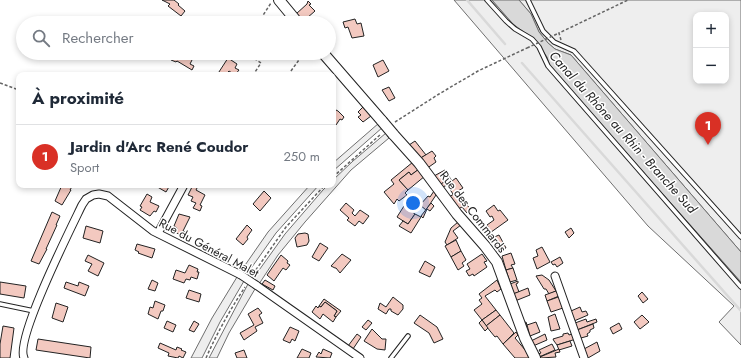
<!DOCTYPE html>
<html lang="fr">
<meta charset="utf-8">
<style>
body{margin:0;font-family:Jost,sans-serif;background:#f6f6f7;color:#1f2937}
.controls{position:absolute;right:12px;top:12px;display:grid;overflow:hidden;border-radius:8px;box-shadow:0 2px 6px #0003}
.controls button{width:36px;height:36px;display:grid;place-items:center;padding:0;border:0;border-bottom:1px solid #e0e1e3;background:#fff;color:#1f2937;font:20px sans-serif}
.you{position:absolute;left:413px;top:203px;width:14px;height:14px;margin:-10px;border:3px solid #fff;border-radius:50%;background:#1a73e8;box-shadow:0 0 0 6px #1a73e833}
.badge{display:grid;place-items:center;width:26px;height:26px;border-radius:50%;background:#d93025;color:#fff;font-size:13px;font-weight:700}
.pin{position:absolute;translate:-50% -33px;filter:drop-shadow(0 1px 2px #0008)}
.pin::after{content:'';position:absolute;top:21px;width:14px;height:12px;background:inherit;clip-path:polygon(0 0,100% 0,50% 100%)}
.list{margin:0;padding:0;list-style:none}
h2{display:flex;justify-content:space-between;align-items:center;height:52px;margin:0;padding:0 16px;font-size:17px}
h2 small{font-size:13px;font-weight:400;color:#747a83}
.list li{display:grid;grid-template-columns:26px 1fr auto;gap:12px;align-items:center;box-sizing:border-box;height:64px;padding:0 16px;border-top:1px solid #e0e1e3}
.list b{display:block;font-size:15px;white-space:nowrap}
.list p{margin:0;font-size:13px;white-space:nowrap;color:#747a83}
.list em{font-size:13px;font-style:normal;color:#747a83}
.icon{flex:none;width:22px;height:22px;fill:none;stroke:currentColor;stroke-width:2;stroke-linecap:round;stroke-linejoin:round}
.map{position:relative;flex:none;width:741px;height:358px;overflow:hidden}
.search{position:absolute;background:#fff;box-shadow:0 2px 6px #0003;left:16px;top:16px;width:320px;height:44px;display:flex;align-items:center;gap:10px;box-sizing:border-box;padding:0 14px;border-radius:22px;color:#747a83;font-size:15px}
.panel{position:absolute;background:#fff;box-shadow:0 2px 6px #0003;left:16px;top:72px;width:320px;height:116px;border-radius:8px}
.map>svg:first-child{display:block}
.green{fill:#eee;stroke:#6f6f6f;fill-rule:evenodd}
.water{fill:#d9d9d9;stroke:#6f6f6f}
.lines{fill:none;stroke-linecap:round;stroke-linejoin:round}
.stream{stroke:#d9d9d9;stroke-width:2.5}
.building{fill:#f3c9c0;stroke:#222}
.lane-casing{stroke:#222;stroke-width:5.5}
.street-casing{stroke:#222;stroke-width:9}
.secondary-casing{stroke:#222;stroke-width:12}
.path{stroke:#646464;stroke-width:1.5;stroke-dasharray:3 2;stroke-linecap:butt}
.lane{stroke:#fff;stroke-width:3.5}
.street{stroke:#fff;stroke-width:7}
.secondary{stroke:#fff;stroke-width:10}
.street-bridge-casing{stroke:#222;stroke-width:9;stroke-linecap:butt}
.secondary-bridge-casing{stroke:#222;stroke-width:12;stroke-linecap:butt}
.path-bridge{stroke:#646464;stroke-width:1.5;stroke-dasharray:3 2;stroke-linecap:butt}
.street-bridge{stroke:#fff;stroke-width:7}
.secondary-bridge{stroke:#fff;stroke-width:10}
.labels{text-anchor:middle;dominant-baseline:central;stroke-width:3;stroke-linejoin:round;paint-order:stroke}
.street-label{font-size:12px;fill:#222;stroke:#fff}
.water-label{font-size:13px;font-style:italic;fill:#222;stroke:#fff}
</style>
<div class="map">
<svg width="741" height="358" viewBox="0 0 741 358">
<rect width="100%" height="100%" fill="#fff"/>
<!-- green -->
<g class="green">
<polygon points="454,0 492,0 513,24 536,41 547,57 550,67 741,282 741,345 719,322 734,306 648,226"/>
<path d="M 519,0 L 741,0 L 741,252 L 571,55 L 555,49 L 548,43 L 539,32 L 531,14 ZM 696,15 L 726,15 L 726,81 L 696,81 Z"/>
<polygon points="379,123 383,127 333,171 333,163"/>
<polygon points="386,133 389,138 351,170 305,222 278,255 259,284 252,280 285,234 323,190 328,185 333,185 333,180 353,161"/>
<polygon points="310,185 319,185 276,233 247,274 241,271 268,232"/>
<polygon points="237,277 244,281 220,322 202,358 191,358 212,318"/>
<polygon points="248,284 255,289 229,333 217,358 209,358"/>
</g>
<!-- water -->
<polygon class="water" points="492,0 519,0 531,14 539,32 548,43 555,49 571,55 741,252 741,282 550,67 547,57 536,41 513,24"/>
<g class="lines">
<!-- stream -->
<g class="stream">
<polyline points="467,0 505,44"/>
<polyline points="522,63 741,311"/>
</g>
</g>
<!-- building -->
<g class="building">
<polygon points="162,0 174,0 179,4 178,5 185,11 181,16 168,6 170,4"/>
<polygon points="308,1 311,4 309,5 315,11 307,18 311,23 304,23 296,14 307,4"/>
<polygon points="355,19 357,24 361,23 364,36 352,38 348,27 345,28 343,22"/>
<polygon points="175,53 182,53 193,58 190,64 194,66 192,70 177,61 176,62 171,60"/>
<polygon points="228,58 237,64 235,68 239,70 235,75 229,71 225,75 217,75"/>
<polygon points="383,60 389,71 378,77 373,65"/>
<polygon points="389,87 395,98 389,101 382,90"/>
<polygon points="363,107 371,116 363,122 358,117 361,115 358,112"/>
<polygon points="333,110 335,112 336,110 338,111 344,117 342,120 340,119 336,125 333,123"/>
<polygon points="415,141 426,155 419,159 409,145"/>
<polygon points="432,151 436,156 434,158 436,162 426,169 419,159"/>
<polygon points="413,162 419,169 411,175 409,172 399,180 408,190 405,193 407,195 399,201 397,199 394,204 384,192 394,184 391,180"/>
<polygon points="419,169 425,176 408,190 399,180 409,172 411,175"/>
<polygon points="445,170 450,178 440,185 434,176"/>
<polygon points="450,178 452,181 456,178 463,188 453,194 447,185 443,187 441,184"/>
<polygon points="62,185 73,185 70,190 71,190 62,205 55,201"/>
<polygon points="154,185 170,185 166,192"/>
<polygon points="193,185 198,186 196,190 205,195 200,205 202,206 200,211 193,208 196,203 191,201 193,197 188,195"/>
<polygon points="264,191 271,198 260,211 253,204"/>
<polygon points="434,191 436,195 426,210 420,205 428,196 430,197"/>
<polygon points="147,194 152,197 150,202 159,206 156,212 154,211 150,216 140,210 142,207 140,206"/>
<polygon points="454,194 461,203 464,201 471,210 467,213 462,207 456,210 447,198"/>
<polygon points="346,203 354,210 352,213 355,216 360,210 369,216 363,224 359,221 355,226 347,220 349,218 340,210"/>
<polygon points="431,203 434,206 430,211 427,209 423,218 421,216"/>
<polygon points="494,205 498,211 500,210 508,220 487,235 486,229 488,227 487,225 494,220 492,216 490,217 486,211"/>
<polygon points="404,206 415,214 408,224 397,217"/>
<polygon points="52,212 60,216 56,225 57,225 46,249 47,249 39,264 31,261"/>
<polygon points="179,214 190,217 183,231 186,232 184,237 175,232 177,228 174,226"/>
<polygon points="415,214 421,217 411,233 399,226 403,221 408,224"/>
<polygon points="458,222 461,225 453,231 458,238 447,245 445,242 451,228"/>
<polygon points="247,225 252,230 247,237 248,239 243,245 236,239"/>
<polygon points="86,226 103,231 100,243 83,238"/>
<polygon points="571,228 574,233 569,238 565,232"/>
<polygon points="305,233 308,234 309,241 307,245 297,247 295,238 298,234"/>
<polygon points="499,235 506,248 500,251 497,246 496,246 492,238"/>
<polygon points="456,240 461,251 451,257 445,246"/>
<polygon points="320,243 328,248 319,261 312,257"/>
<polygon points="137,244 155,249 152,258 138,253 139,252 135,250"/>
<polygon points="542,247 550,262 537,269 533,258 538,256 536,250"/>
<polygon points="461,251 466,260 462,263 464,266 458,270 451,257"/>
<polygon points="511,253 515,264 511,265 513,268 506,270 502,256"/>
<polygon points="342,254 351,260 340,273 336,268 335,268 331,266"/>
<polygon points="482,254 487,261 484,262 487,267 474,276 473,274 469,276 466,271 470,269 467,264"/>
<polygon points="88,255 104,263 98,276 88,271 92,264 85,261"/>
<polygon points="281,255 288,261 287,263 290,265 286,270 283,268 274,281 267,275"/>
<polygon points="560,257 563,263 557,267 555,264 553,265 551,262"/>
<polygon points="425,261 435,267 430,277 419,272"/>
<polygon points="189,265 198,269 197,272 199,272 197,279 191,277 190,280 186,279 184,283 173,279 176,270 185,273"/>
<polygon points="513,268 517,280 510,282 506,270"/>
<polygon points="542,275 549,280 556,291 549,294 546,289 544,289 536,276"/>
<polygon points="152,280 158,283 155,291 148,289"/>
<polygon points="265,280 275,286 273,290 262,284"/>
<polygon points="497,280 501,289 497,292 495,290 485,296 496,310 482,320 474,310 482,304 479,300 482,298 479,294"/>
<polygon points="518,281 518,283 516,284 519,292 513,294 510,284"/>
<polygon points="0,282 26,286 24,298 0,294"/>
<polygon points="66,282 78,286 79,282 89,286 85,296 64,288"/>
<polygon points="528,288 530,295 515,301 513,294"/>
<polygon points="189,290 201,294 199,302 186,298"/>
<polygon points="556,291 559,296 547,301 545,295"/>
<polygon points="642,292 648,299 643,303 638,296"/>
<polygon points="561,296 566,307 551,312 547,301"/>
<polygon points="393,297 403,305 403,309 398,315 391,311 391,309 389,309 386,314 378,309 380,303 386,307"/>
<polygon points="324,299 341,311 336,317 334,316 337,311 325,302 321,307 319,306"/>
<polygon points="155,301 165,305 163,311 161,311 158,319 148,314 150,307 153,308"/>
<polygon points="325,302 337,311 334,316 336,317 333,322 323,314 320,319 312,312 316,306 318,308 319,306 321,307"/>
<polygon points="56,303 68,307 63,322 52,318"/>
<polygon points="580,307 582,312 586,311 588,315 574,321 571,311"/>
<polygon points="258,308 262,313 259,315 263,323 255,327 257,331 244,340 240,333 254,325 248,314"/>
<polygon points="496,310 500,315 486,326 482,320"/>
<polygon points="555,314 560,329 551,331 548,317"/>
<polygon points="420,315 437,327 443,339 434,343 429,333 414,323"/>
<polygon points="500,315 514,333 503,344 497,336 495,337 486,326"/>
<polygon points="642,315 649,322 640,329 634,322"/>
<polygon points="586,319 587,322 596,319 597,322 577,330 575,323"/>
<polygon points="368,320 372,323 366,330 362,327"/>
<polygon points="482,320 488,328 485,331 479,323"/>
<polygon points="167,321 176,325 173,332 164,328"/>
<polygon points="194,321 199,324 194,332 189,330"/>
<polygon points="526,322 527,325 536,322 540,332 530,336 527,325 525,326 523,323"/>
<polygon points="619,323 622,329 613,334 610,328"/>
<polygon points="593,324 594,328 590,330 590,332 587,334 588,336 581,338 577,330"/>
<polygon points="3,326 14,328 10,358 0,358 0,344"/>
<polygon points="290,327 299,331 295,341 292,339 290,343 283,340"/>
<polygon points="372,329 382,339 386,339 385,350 377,349 364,341"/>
<polygon points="516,332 518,335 515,338 526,351 529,358 515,358 503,344"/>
<polygon points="568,333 569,335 574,333 576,339 557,345 554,341 553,339 563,336 563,334"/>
<polygon points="357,334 361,337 353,349 348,346"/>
<polygon points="545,334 547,340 533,346 531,341"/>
<polygon points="38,339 91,347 90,358 36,350"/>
<polygon points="570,341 572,346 559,350 557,345"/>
<polygon points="597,342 600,351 588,358 584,349"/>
<polygon points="160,343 176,350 177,347 182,349 181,350 186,352 183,358 179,356 178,358 168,356 169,353 158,348"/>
<polygon points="552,344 555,350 539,357 538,354 541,353 539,350"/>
<polygon points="302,349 311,353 309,358 297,358"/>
<polygon points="323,349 332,353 330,358 316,357 319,352 321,354"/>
<polygon points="559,349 560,352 555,353 556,357 541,358 540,357"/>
<polygon points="244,350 247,358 237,358 235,353"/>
</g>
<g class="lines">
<!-- lane casing -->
<g class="lane-casing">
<g id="lane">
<polyline points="487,0 506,21 515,29 532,39 539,47 548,66 741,287"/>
<polyline points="528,0 543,31 554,42 574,51 741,237"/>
<polyline points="0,304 34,311"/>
<polyline points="391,358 408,336"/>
</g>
</g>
<!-- street casing -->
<g class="street-casing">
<g id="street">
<polyline points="158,233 184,185"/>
<polyline points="555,276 584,358"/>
<polyline points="256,285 360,358"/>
<path d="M 24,358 C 15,339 71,228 82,205 L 86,199 L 93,195 L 99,194 L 108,196 L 153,231 L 241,275"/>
</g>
</g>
<!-- secondary casing -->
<g class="secondary-casing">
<g id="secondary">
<polyline points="279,0 298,23"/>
<polyline points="323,53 382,121"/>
<polyline points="393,134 419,163 457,214 485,246 497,262 525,338 535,358"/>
</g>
</g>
<!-- path -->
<g class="path">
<polyline points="258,23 271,3"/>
<polyline points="561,40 559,33 628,0"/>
<polyline points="246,53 261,63 253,75"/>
<polyline points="288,75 304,53"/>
<polyline points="0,83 19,90"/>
<polyline points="395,122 439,94 478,71 527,48"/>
<polyline points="333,177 381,134"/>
<polyline points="253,274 286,227 325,185"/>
<path d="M 206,358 C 217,333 230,310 245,287"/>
</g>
<!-- lane -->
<use href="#lane" class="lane"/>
<!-- street -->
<use href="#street" class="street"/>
<!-- secondary -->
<use href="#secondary" class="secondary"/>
<!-- street-bridge casing -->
<g class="street-bridge-casing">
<polyline id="street-bridge" points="241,275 256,285"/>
</g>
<!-- secondary-bridge casing -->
<g class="secondary-bridge-casing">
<polyline id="secondary-bridge" points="382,121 393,134"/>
</g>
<!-- path-bridge -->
<polyline class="path-bridge" points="527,48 559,33"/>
<!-- street-bridge -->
<use href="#street-bridge" class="street-bridge"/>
<!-- secondary-bridge -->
<use href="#secondary-bridge" class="secondary-bridge"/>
</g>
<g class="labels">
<!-- street labels -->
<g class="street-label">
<text transform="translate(473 212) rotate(52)">Rue des Commards</text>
<text transform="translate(209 248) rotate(28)">Rue du Général Malet</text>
</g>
<!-- water labels -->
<g class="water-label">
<text transform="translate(623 132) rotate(48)">Canal du Rhône au Rhin - Branche Sud</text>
</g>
</g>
</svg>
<div class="controls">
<button>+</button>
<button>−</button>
</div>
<div class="you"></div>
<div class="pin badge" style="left:708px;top:145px">1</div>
<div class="search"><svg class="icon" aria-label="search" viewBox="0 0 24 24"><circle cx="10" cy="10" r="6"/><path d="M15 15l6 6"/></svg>Rechercher</div>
<section class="panel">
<h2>À proximité<small></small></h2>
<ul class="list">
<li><span class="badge">1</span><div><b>Jardin d'Arc René Coudor</b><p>Sport</p></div><em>250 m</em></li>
</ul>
</section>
</div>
